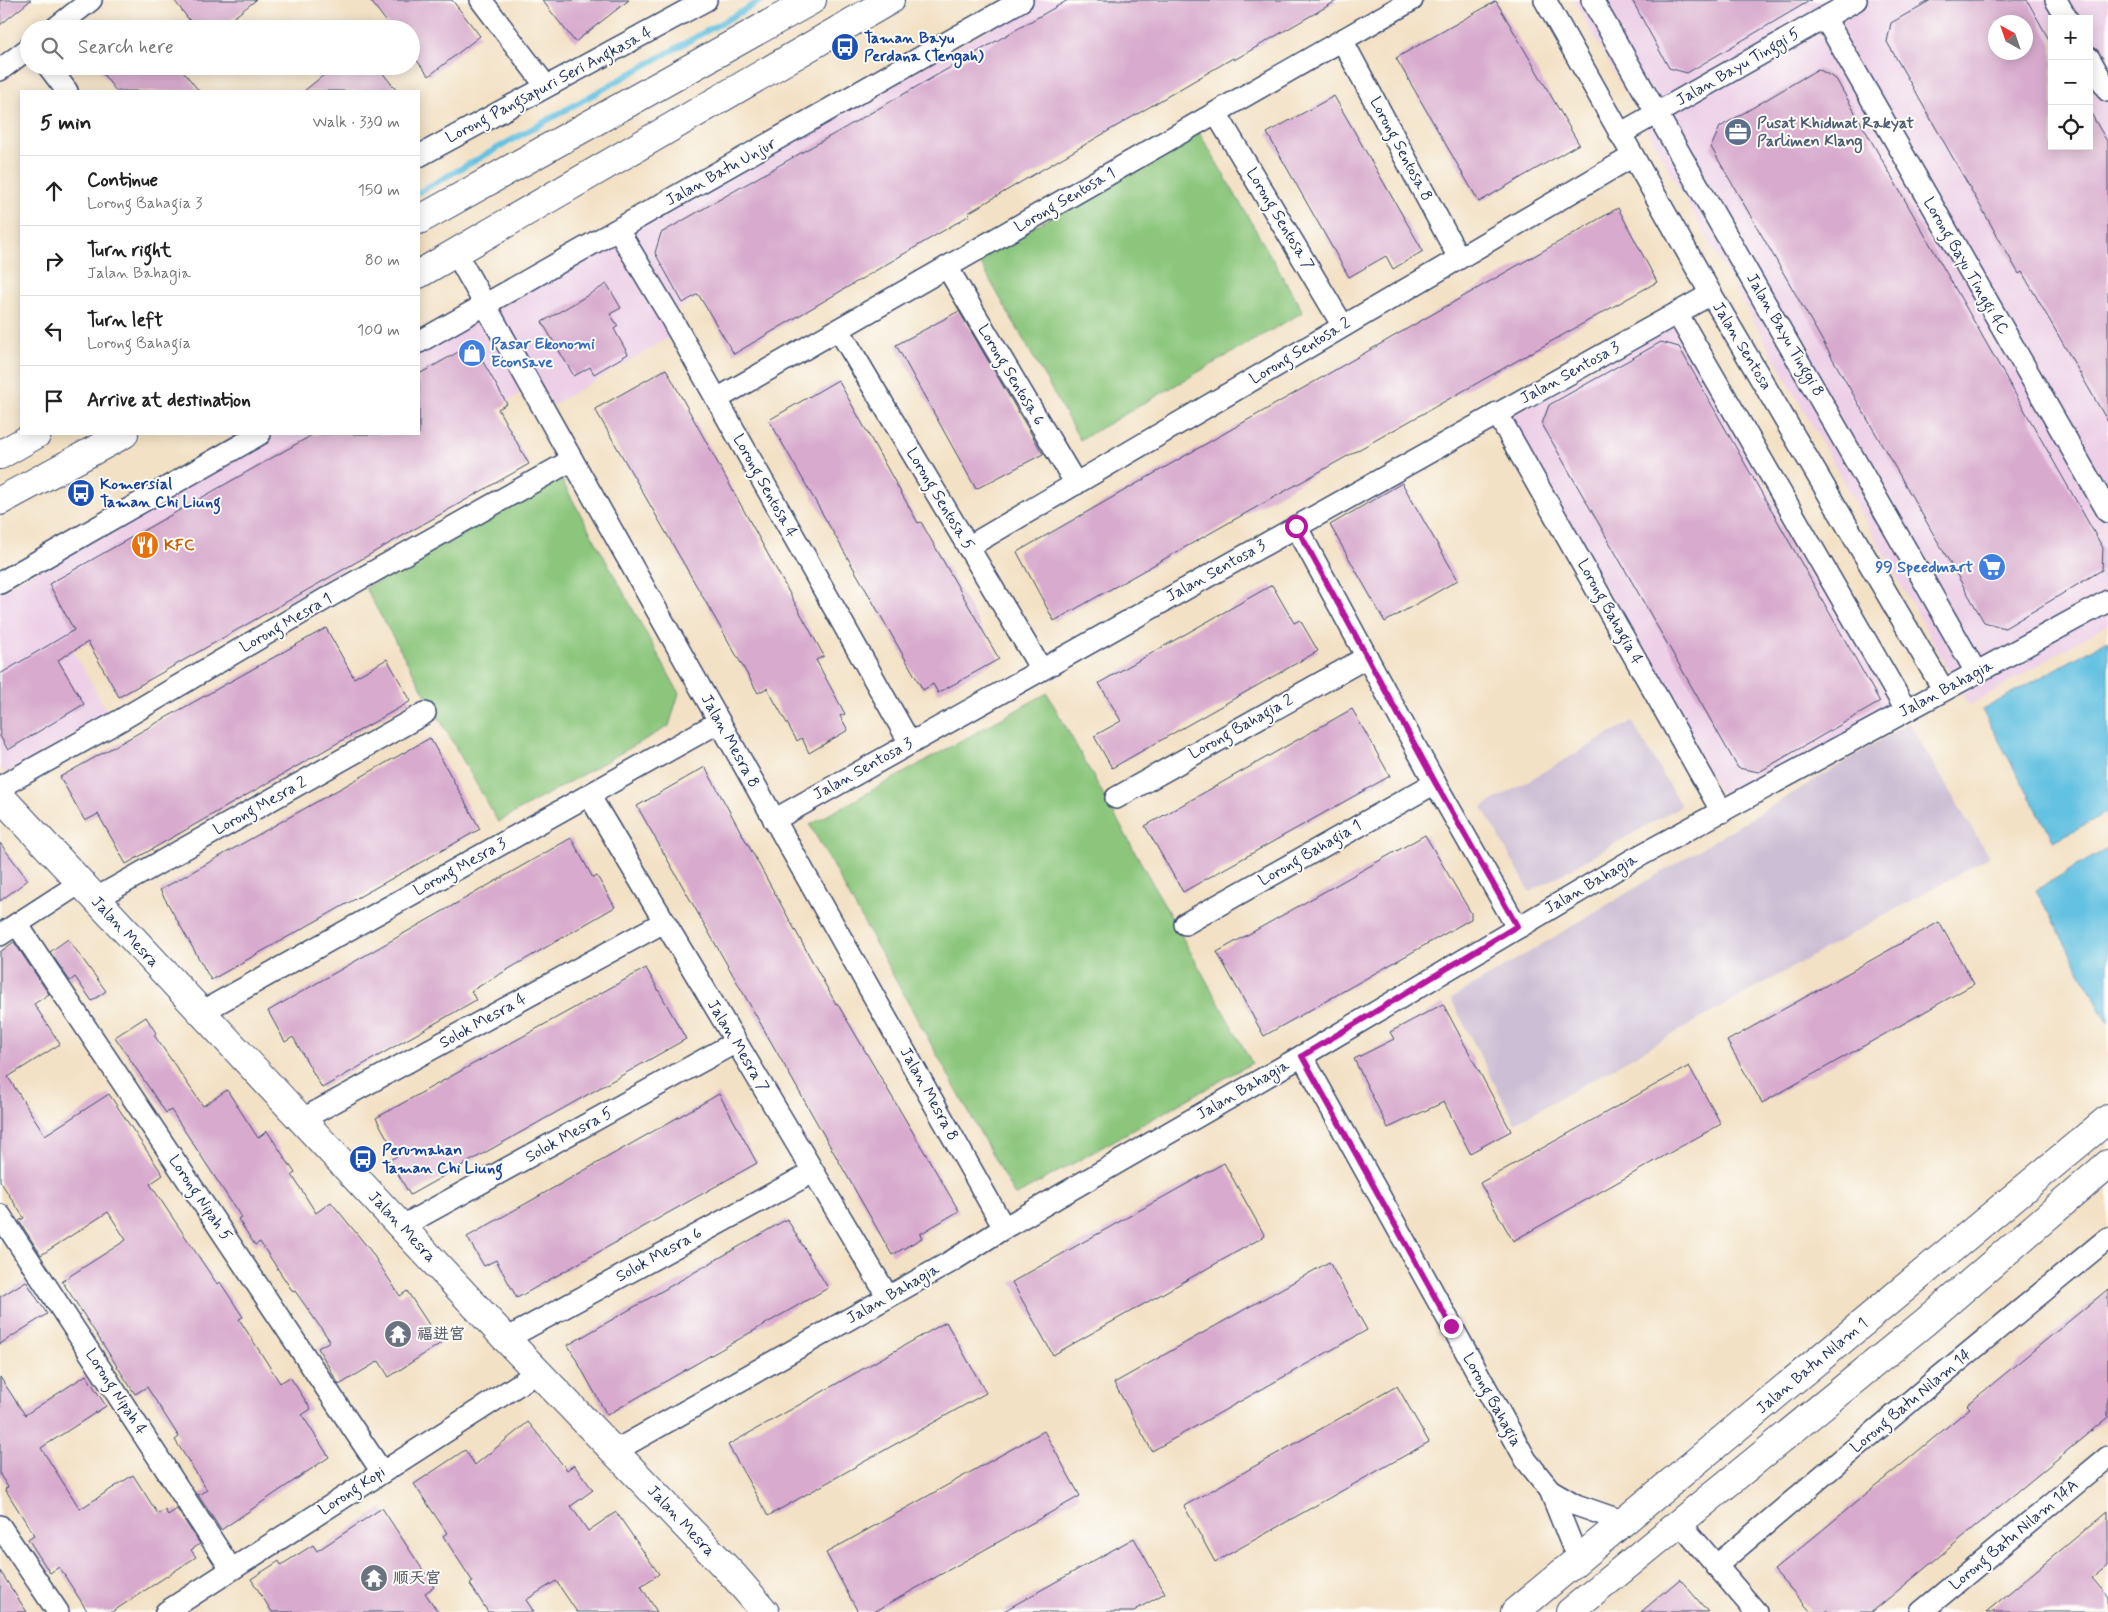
<!DOCTYPE html>
<meta charset="utf-8">
<style>
body{margin:0;font-family:Mynerve,"LXGW WenKai TC",sans-serif;background:#f6f6f6;color:#222}
.controls{position:absolute;right:15px;top:15px;display:grid;overflow:hidden;border-radius:0px;box-shadow:0 2px 12px #0003}
.controls button{width:45px;height:45px;display:grid;place-items:center;padding:0;border:0;border-bottom:1px solid #e0e0e0;background:#fff;color:#222;font:25px sans-serif}
.compass{position:absolute;left:1988px;top:15px;width:45px;height:45px;border-radius:50%;background:#fff;box-shadow:0 2px 12px #0003;rotate:320deg}
.stop{position:absolute;width:15px;height:15px;margin:-11px;border:4px solid #b5179e;border-radius:50%;background:#fff}
.stop.end{background:#b5179e;border-color:#fff;box-shadow:0 1px 5px #0008}
.list{margin:0;padding:0;list-style:none}
h2{display:flex;justify-content:space-between;align-items:center;height:65px;margin:0;padding:0 20px;font-size:21px}
h2 small{font-size:16px;font-weight:400;color:#767676}
.list li{display:grid;grid-template-columns:32px 1fr auto;gap:15px;align-items:center;box-sizing:border-box;height:70px;padding:0 20px;border-top:1px solid #e0e0e0}
.list b{display:block;font-size:19px;white-space:nowrap}
.list p{margin:0;font-size:16px;white-space:nowrap;color:#767676}
.list em{font-size:16px;font-style:normal;color:#767676}
.icon{flex:none;width:28px;height:28px;fill:none;stroke:currentColor;stroke-width:2;stroke-linecap:round;stroke-linejoin:round}
.map{position:relative;flex:none;width:2108px;height:1612px;overflow:hidden}
.search{position:absolute;background:#fff;box-shadow:0 2px 12px #0003;left:20px;top:20px;width:400px;height:55px;display:flex;align-items:center;gap:12px;box-sizing:border-box;padding:0 18px;border-radius:28px;color:#767676;font-size:19px}
.panel{position:absolute;background:#fff;box-shadow:0 2px 12px #0003;left:20px;top:90px;width:400px;height:345px;border-radius:0px}
.map>svg:first-child{display:block}
.built{fill:#edd0e8;fill-rule:evenodd}
.industrial{fill:#ccbed4}
.green{fill:#8bc67c;stroke:#537a6d}
.water{fill:#63c1e1;stroke:#3f78a0}
.lines{fill:none;stroke-linecap:round;stroke-linejoin:round}
.stream{stroke:#63c1e1;stroke-width:6}
.building{fill:#d8abce;fill-rule:evenodd}
.street-casing{stroke:#3b4a6d;stroke-width:24}
.secondary-casing{stroke:#3b4a6d;stroke-width:30}
.street{stroke:#fff;stroke-width:21}
.secondary{stroke:#fff;stroke-width:28}
.route{stroke:#b5179e;stroke-width:6}
.labels{text-anchor:middle;dominant-baseline:central;stroke-width:4;stroke-linejoin:round;paint-order:stroke}
.transit-label{font-size:16px;font-weight:bold;fill:#164399;stroke:#fdfcf7;text-anchor:start}
.street-label{font-size:16px;fill:#1b2f5e;stroke:#fdfcf7}
.service-label{font-size:16px;font-weight:bold;fill:#4e5e75;stroke:#fdfcf7;text-anchor:start}
.shop-label{font-size:16px;font-weight:bold;fill:#366cbe;stroke:#fdfcf7;text-anchor:start}
.food-label{font-size:16px;font-weight:bold;fill:#c56008;stroke:#fdfcf7;text-anchor:start}
.worship-label{font-size:16px;font-weight:bold;fill:#5b616d;stroke:#fdfcf7;text-anchor:start}
</style>
<div class="map">
<svg width="2108" height="1612" viewBox="0 0 2108 1612">
<rect width="100%" height="100%" fill="#fdfcf7"/>
<filter id="ink" filterUnits="userSpaceOnUse"><feTurbulence type="fractalNoise" baseFrequency=".02" numOctaves="2"/><feDisplacementMap in="SourceGraphic" scale="10" xChannelSelector="R" yChannelSelector="G"/><feConvolveMatrix kernelMatrix="1 2 1 2 8 2 1 2 1" color-interpolation-filters="sRGB"/></filter>
<filter id="wash" filterUnits="userSpaceOnUse"><feTurbulence type="fractalNoise" baseFrequency=".0096" numOctaves="4" result="noise"/><feDisplacementMap in="SourceGraphic" scale="20" xChannelSelector="R" yChannelSelector="G"/><feGaussianBlur stdDeviation="1.12" result="paint"/><feColorMatrix in="noise" values="0 0 0 0 0 0 0 0 0 0 0 0 0 0 0 0 0 1.4 0 .05"/><feComposite in="paint" operator="in"/></filter>
<g filter="url(#wash)">
<rect width="100%" height="100%" fill="#f3e1c5"/>
<!-- built -->
<g class="built">
<polygon points="1038,0 1208,0 662,318 672,336 553,405 539,383 72,649 110,716 5,773 0,767 0,592 276,434 419,434 419,352 855,107"/>
<path d="M 1574,0 L 2108,0 L 2108,624 L 1969,706 ZM 2052,19 L 2089,19 L 2089,146 L 2052,146 ZM 1996,22 L 2026,22 L 2026,52 L 1996,52 Z"/>
<polygon points="1672,324 1894,706 1725,801 1509,417"/>
</g>
<!-- industrial -->
<g class="industrial">
<polygon points="1632,721 1681,806 1530,892 1482,807"/>
<polygon points="1909,723 1989,857 1515,1123 1451,999"/>
</g>
<!-- green -->
<g class="green">
<polygon points="1199,132 1303,312 1080,440 978,259"/>
<polygon points="560,477 679,693 669,726 498,822 365,588"/>
<polygon points="1047,693 1252,1063 1015,1196 810,825"/>
</g>
<!-- water -->
<g class="water">
<polygon points="2108,640 2108,812 2054,841 1982,710"/>
<polygon points="2108,848 2108,1023 2036,890"/>
</g>
<g class="lines">
<!-- stream -->
<polyline class="stream" points="419,192 762,0"/>
</g>
<g id="blocks">
<!-- building -->
<g class="building">
<polygon points="0,0 31,0 0,25"/>
<polygon points="174,0 256,0 219,29 196,29"/>
<polygon points="370,0 452,0 480,36 429,76 411,53 411,29 392,29"/>
<polygon points="542,0 629,0 575,42"/>
<polygon points="1068,0 1338,0 1234,60 1233,58 968,213 970,215 734,354 698,294 683,303 655,253 661,233"/>
<polygon points="1632,0 1811,0 1687,73 1669,68"/>
<path d="M 1931,0 L 2027,0 L 2052,45 L 2052,146 L 2089,146 L 2089,110 L 2108,143 L 2108,422 L 2022,272 L 2019,274 L 1887,42 L 1891,23 ZM 1996,22 L 2026,22 L 2026,52 L 1996,52 Z"/>
<polygon points="1496,1 1579,144 1479,202 1396,58"/>
<polygon points="97,66 179,66 199,91 116,91"/>
<polygon points="335,66 377,66 397,91 304,91"/>
<polygon points="1818,69 1836,79 2103,548 2102,570 2005,628 1984,622 1711,147 1720,127"/>
<polygon points="1334,96 1423,251 1393,269 1386,256 1349,277 1267,133"/>
<polygon points="1618,208 1657,282 1054,621 1017,552"/>
<polygon points="607,284 621,308 610,314 618,326 614,329 628,354 594,374 590,367 574,376 542,322"/>
<polygon points="959,311 1043,454 976,489 896,345"/>
<polygon points="1661,342 1679,347 1880,702 1759,772 1738,768 1542,424 1549,405"/>
<polygon points="460,351 478,353 507,404 498,409 529,464 119,697 88,642 58,660 84,704 8,750 0,736 0,674 74,630 49,584 314,434 419,434 419,374"/>
<polygon points="666,369 824,656 816,660 845,714 840,716 848,730 809,753 802,738 797,741 767,688 758,693 595,409"/>
<polygon points="838,380 918,523 921,522 999,659 938,693 933,684 923,690 769,420"/>
<polygon points="1402,483 1458,580 1385,622 1330,525"/>
<polygon points="1272,585 1294,623 1300,620 1318,651 1112,768 1094,736 1121,721 1099,683"/>
<polygon points="326,628 354,678 387,659 411,701 126,864 98,814 85,821 60,777"/>
<polygon points="1352,709 1390,776 1183,892 1145,826"/>
<polygon points="430,738 480,829 211,980 160,890"/>
<polygon points="705,767 836,1004 837,1003 959,1211 920,1234 922,1238 892,1255 637,806"/>
<polygon points="1425,835 1471,913 1471,919 1264,1036 1217,952"/>
<polygon points="571,838 593,878 597,876 615,907 471,991 476,1000 322,1088 293,1037 285,1042 268,1011"/>
<polygon points="0,843 28,880 0,901"/>
<polygon points="1939,922 1974,984 1762,1103 1727,1041"/>
<polygon points="68,939 106,991 92,1001 75,977 70,981 50,952"/>
<polygon points="14,942 49,994 34,1004 60,1044 8,1077 45,1135 109,1094 163,1175 150,1184 217,1284 220,1282 243,1317 239,1319 280,1383 290,1377 311,1409 302,1415 329,1457 221,1530 198,1495 207,1490 175,1440 179,1437 147,1387 135,1394 62,1281 126,1240 108,1212 41,1255 19,1221 24,1218 0,1181 0,952"/>
<polygon points="646,968 686,1039 410,1195 390,1160 397,1156 376,1118"/>
<polygon points="1443,1004 1511,1131 1470,1153 1444,1102 1388,1128 1354,1059 1394,1039 1390,1032"/>
<polygon points="146,1017 156,1033 154,1035 203,1106 227,1090 258,1138 267,1131 295,1173 292,1175 316,1213 331,1202 370,1250 400,1296 407,1291 441,1343 389,1377 379,1361 339,1385 318,1348 330,1341 295,1291 293,1292 260,1242 255,1245 238,1219 241,1217 171,1110 166,1113 115,1037"/>
<polygon points="1689,1066 1721,1124 1513,1241 1480,1183"/>
<polygon points="719,1094 757,1163 517,1298 496,1260 484,1266 467,1237"/>
<polygon points="1224,1163 1265,1236 1053,1355 1012,1282"/>
<polygon points="787,1219 828,1288 607,1415 568,1345"/>
<polygon points="1329,1262 1367,1330 1152,1451 1114,1383"/>
<polygon points="26,1281 47,1314 0,1344 0,1297"/>
<polygon points="2108,1289 2108,1417 1872,1612 1811,1612 1774,1570 1970,1408 1967,1405"/>
<polygon points="946,1322 986,1393 768,1516 728,1445"/>
<polygon points="86,1375 106,1406 41,1448 80,1509 133,1475 158,1514 165,1510 168,1515 177,1509 200,1544 191,1550 196,1557 112,1612 88,1612 59,1567 50,1573 28,1539 34,1535 5,1489 8,1487 0,1475 0,1377 25,1415"/>
<polygon points="1397,1386 1429,1442 1215,1562 1184,1506"/>
<polygon points="528,1422 567,1470 574,1465 593,1490 571,1506 588,1531 616,1512 659,1574 641,1586 657,1612 577,1612 556,1581 526,1600 534,1612 488,1612 470,1584 473,1582 443,1536 447,1533 414,1484 465,1450 475,1465"/>
<polygon points="1044,1431 1080,1496 874,1612 858,1612 826,1553"/>
<polygon points="382,1508 434,1587 425,1593 438,1612 272,1612 251,1579 279,1561 281,1565 313,1545 317,1551"/>
<polygon points="2108,1511 2108,1565 2092,1578 2108,1597 2108,1612 1986,1612"/>
<polygon points="1134,1538 1165,1593 1132,1612 1002,1612"/>
<polygon points="0,1571 27,1612 0,1612"/>
<polygon points="1680,1579 1708,1612 1641,1612"/>
</g>
</g>
</g>
<g filter="url(#ink)">
<use href="#blocks" fill-opacity="0" stroke="#3b4a6d" stroke-width="1"/>
<g class="lines">
<!-- street casing -->
<g class="street-casing">
<g id="street">
<polyline points="481,0 546,86"/>
<polyline points="1545,0 1711,294 1943,689"/>
<polyline points="1592,0 1976,672"/>
<polyline points="2056,0 2067,19"/>
<polyline points="1825,18 2108,512"/>
<polyline points="54,29 91,0"/>
<polyline points="1342,40 1459,258"/>
<polyline points="2089,58 2108,91"/>
<polyline points="48,66 67,91"/>
<polyline points="0,70 29,48"/>
<polyline points="1216,113 1343,326"/>
<polyline points="1620,134 1856,0"/>
<polyline points="419,156 706,0"/>
<polyline points="618,230 671,318 910,743"/>
<polyline points="456,253 1004,1228"/>
<polyline points="947,267 1076,484"/>
<polyline points="1677,313 1906,710"/>
<polyline points="839,330 1041,669"/>
<polyline points="419,342 1022,0"/>
<polyline points="717,399 1412,0"/>
<polyline points="1497,413 1722,812"/>
<polyline points="1296,526 1435,783 1517,927"/>
<polyline points="968,547 1633,156"/>
<polyline points="0,583 260,434"/>
<polyline points="0,787 119,721 332,595 572,460"/>
<polyline points="589,795 888,1297"/>
<polyline points="1116,798 1367,657"/>
<polyline points="774,820 1711,294"/>
<polyline points="95,899 425,713"/>
<polyline points="17,924 382,1472"/>
<polyline points="1185,924 1435,783"/>
<polyline points="0,935 80,883"/>
<polyline points="200,1013 719,722"/>
<polyline points="1302,1056 1526,1460 1550,1490 1578,1560"/>
<polyline points="301,1120 664,922"/>
<polyline points="0,1215 231,1569"/>
<polyline points="401,1227 736,1042"/>
<polyline points="506,1339 813,1172"/>
<polyline points="615,1451 952,1261 1004,1228 1302,1056 1632,860 2108,601"/>
<polyline points="1550,1490 1576,1505 1625,1522"/>
<polyline points="1679,1522 1756,1612"/>
<polyline points="0,1526 58,1612"/>
<polyline points="1716,1566 1932,1383 2108,1238"/>
<polyline points="166,1612 538,1372"/>
<polyline points="1921,1612 2108,1457"/>
</g>
</g>
<!-- secondary casing -->
<g class="secondary-casing">
<g id="secondary">
<polyline points="419,220 812,0"/>
<polyline points="419,274 890,0"/>
<polyline points="0,455 37,434"/>
<polyline points="0,501 124,434"/>
<polyline points="0,796 506,1339 735,1577 765,1612"/>
<polyline points="1515,1612 2108,1119"/>
<polyline points="1570,1612 1925,1322 2108,1164"/>
</g>
</g>
<!-- street -->
<use href="#street" class="street"/>
<!-- secondary -->
<use href="#secondary" class="secondary"/>
</g>
</g>
<g class="lines" filter="url(#ink)">
<!-- route -->
<polyline class="route" points="1296,526 1435,782 1517,926 1302,1056 1451,1326"/>
</g>
<!-- icons -->
<defs>
<g id="bus-disc" transform="scale(1.4375)"><circle r="9.5" fill="#1a4fb4" stroke="#fdfcf7"/><path d="M-5-6H5V4H4V6H2V4H-2V6H-4V4H-5ZM-3.5-4V0h7V-4ZM-3.5 1.2v1.5H-2V1.2ZM2 1.2v1.5H3.5V1.2Z" fill="#fff"/></g>
<g id="office-disc" transform="scale(1.4375)"><circle r="9.5" fill="#5c6f8a" stroke="#fdfcf7"/><path d="M-6-3h4V-5.5h4V-3h4V5H-6ZM-1-4.5V-3h2v-1.5ZM-6 0V1H6V0Z" fill="#fff"/></g>
<g id="shop-disc" transform="scale(1.4375)"><circle r="9.5" fill="#3f7fe0" stroke="#fdfcf7"/><path d="M-5-2.5h2.3a2.7 3.5 0 0 1 5.4 0H5L5.5 6h-11ZM-1.5-2.5h3a1.5 2.3 0 0 0-3 0Z" fill="#fff"/></g>
<g id="restaurant-disc" transform="scale(1.4375)"><circle r="9.5" fill="#e8710a" stroke="#fdfcf7"/><path d="M-5-6h1v4h1v-4h1v4h1v-4h1v5L-1.5 .5V6h-2V.5L-5-1ZM5-6V6H3V1.5H1.5Q1.5-4 5-6Z" fill="#fff"/></g>
<g id="supermarket-disc" transform="scale(1.4375)"><circle r="9.5" fill="#3f7fe0" stroke="#fdfcf7"/><path d="M-6-5.5h2.5l.6 2H6L4.5 2H-2.5L-4.4-4H-6ZM-1.5 3.2a1.3 1.3 0 1 0 .1 0ZM3 3.2a1.3 1.3 0 1 0 .1 0Z" fill="#fff"/></g>
<g id="temple-disc" transform="scale(1.4375)"><circle r="9.5" fill="#6b7280" stroke="#fdfcf7"/><path d="M0-6L5-2H3V0L6.5 2.5H4V6H1.5V3h-3V6H-4V2.5H-6.5L-3 0V-2H-5Z" fill="#fff"/></g>
</defs>
<g fill-rule="evenodd">
<use href="#bus-disc" x="845" y="47"/>
<use href="#office-disc" x="1738" y="132"/>
<use href="#shop-disc" x="472" y="353"/>
<use href="#bus-disc" x="81" y="493"/>
<use href="#restaurant-disc" x="145" y="545"/>
<use href="#supermarket-disc" x="1992" y="567"/>
<use href="#bus-disc" x="363" y="1159"/>
<use href="#temple-disc" x="398" y="1334"/>
<use href="#temple-disc" x="374" y="1578"/>
</g>
<g class="labels">
<!-- transit labels -->
<g class="transit-label">
<text x="864" y="38">Taman Bayu<tspan x="864" dy="18">Perdana (Tengah)</tspan></text>
<text x="100" y="484">Komersial<tspan x="100" dy="18">Taman Chi Liung</tspan></text>
<text x="382" y="1150">Perumahan<tspan x="382" dy="18">Taman Chi Liung</tspan></text>
</g>
<!-- street labels -->
<g class="street-label">
<text transform="translate(1738 67) rotate(-30)">Jalan Bayu Tinggi 5</text>
<text transform="translate(549 85) rotate(-28)">Lorong Pangsapuri Seri Angkasa 4</text>
<text transform="translate(1401 149) rotate(62)">Lorong Sentosa 8</text>
<text transform="translate(721 172) rotate(-29)">Jalan Batu Unjur</text>
<text transform="translate(1065 200) rotate(-30)">Lorong Sentosa 1</text>
<text transform="translate(1280 219) rotate(59)">Lorong Sentosa 7</text>
<text transform="translate(1966 266) rotate(60)">Lorong Bayu Tinggi 4C</text>
<text transform="translate(1785 335) rotate(60)">Jalan Bayu Tinggi 8</text>
<text transform="translate(1742 346) rotate(59)">Jalan Sentosa</text>
<text transform="translate(1300 351) rotate(-31)">Lorong Sentosa 2</text>
<text transform="translate(1570 373) rotate(-29)">Jalan Sentosa 3</text>
<text transform="translate(1011 375) rotate(59)">Lorong Sentosa 6</text>
<text transform="translate(765 486) rotate(61)">Lorong Sentosa 4</text>
<text transform="translate(940 499) rotate(59)">Lorong Sentosa 5</text>
<text transform="translate(1216 571) rotate(-29)">Jalan Sentosa 3</text>
<text transform="translate(1610 612) rotate(61)">Lorong Bahagia 4</text>
<text transform="translate(286 623) rotate(-30)">Lorong Mesra 1</text>
<text transform="translate(1946 689) rotate(-28)">Jalan Bahagia</text>
<text transform="translate(1241 727) rotate(-29)">Lorong Bahagia 2</text>
<text transform="translate(730 741) rotate(61)">Jalan Mesra 8</text>
<text transform="translate(863 769) rotate(-29)">Jalan Sentosa 3</text>
<text transform="translate(260 806) rotate(-29)">Lorong Mesra 2</text>
<text transform="translate(1310 853) rotate(-30)">Lorong Bahagia 1</text>
<text transform="translate(460 867) rotate(-29)">Lorong Mesra 3</text>
<text transform="translate(1591 884) rotate(-30)">Jalan Bahagia</text>
<text transform="translate(125 932) rotate(47)">Jalan Mesra</text>
<text transform="translate(483 1021) rotate(-29)">Solok Mesra 4</text>
<text transform="translate(738 1046) rotate(59)">Jalan Mesra 7</text>
<text transform="translate(1243 1090) rotate(-30)">Jalan Bahagia</text>
<text transform="translate(929 1094) rotate(61)">Jalan Mesra 8</text>
<text transform="translate(569 1135) rotate(-29)">Solok Mesra 5</text>
<text transform="translate(200 1198) rotate(56)">Lorong Nipah 5</text>
<text transform="translate(402 1227) rotate(47)">Jalan Mesra</text>
<text transform="translate(659 1255) rotate(-29)">Solok Mesra 6</text>
<text transform="translate(893 1294) rotate(-30)">Jalan Bahagia</text>
<text transform="translate(1812 1366) rotate(-40)">Jalan Batu Nilam 1</text>
<text transform="translate(116 1392) rotate(57)">Lorong Nipah 4</text>
<text transform="translate(1492 1400) rotate(61)">Lorong Bahagia</text>
<text transform="translate(1911 1401) rotate(-40)">Lorong Batu Nilam 14</text>
<text transform="translate(352 1491) rotate(-33)">Lorong Kopi</text>
<text transform="translate(681 1521) rotate(47)">Jalan Mesra</text>
<text transform="translate(2014 1535) rotate(-40)">Lorong Batu Nilam 14A</text>
</g>
<!-- service labels -->
<g class="service-label">
<text x="1757" y="123">Pusat Khidmat Rakyat<tspan x="1757" dy="18">Parlimen Klang</tspan></text>
</g>
<!-- shop labels -->
<g class="shop-label">
<text x="491" y="344">Pasar Ekonomi<tspan x="491" dy="18">Econsave</tspan></text>
<text x="1973" y="567" text-anchor="end">99 Speedmart</text>
</g>
<!-- food labels -->
<g class="food-label">
<text x="164" y="545">KFC</text>
</g>
<!-- worship labels -->
<g class="worship-label">
<text x="417" y="1334">福进宫</text>
<text x="393" y="1578">顺天宫</text>
</g>
</g>
</svg>
<div class="controls">
<button>+</button>
<button>−</button>
<button><svg class="icon" aria-label="locate" viewBox="0 0 24 24"><circle cx="12" cy="12" r="6"/><path d="M12 2v4M12 18v4M2 12h4M18 12h4"/></svg></button>
</div>
<svg class="compass" viewBox="-18 -18 36 36"><path d="M0-13l5 13h-10z" fill="#e53935"/><path d="M0 13l5-13h-10z" fill="#767676"/></svg>
<div class="stop" style="left:1296px;top:526px"></div>
<div class="stop end" style="left:1451px;top:1326px"></div>
<div class="search"><svg class="icon" aria-label="search" viewBox="0 0 24 24"><circle cx="10" cy="10" r="6"/><path d="M15 15l6 6"/></svg>Search here</div>
<section class="panel">
<h2>5 min<small>Walk · 330 m</small></h2>
<ul class="list">
<li><svg class="icon" aria-label="ahead" viewBox="0 0 24 24"><path d="M12 20V5M6 11l6-6 6 6"/></svg><div><b>Continue</b><p>Lorong Bahagia 3</p></div><em>150 m</em></li>
<li><svg class="icon" aria-label="right" viewBox="0 0 24 24"><path d="M7 20v-9h11M14 6l5 5-5 5"/></svg><div><b>Turn right</b><p>Jalan Bahagia</p></div><em>80 m</em></li>
<li><svg class="icon" aria-label="left" viewBox="0 0 24 24"><path d="M17 20v-9H6M10 6l-5 5 5 5"/></svg><div><b>Turn left</b><p>Lorong Bahagia</p></div><em>100 m</em></li>
<li><svg class="icon" aria-label="arrive" viewBox="0 0 24 24"><path d="M6 21V4h12l-3 4 3 4H6"/></svg><div><b>Arrive at destination</b></div></li>
</ul>
</section>
</div>
